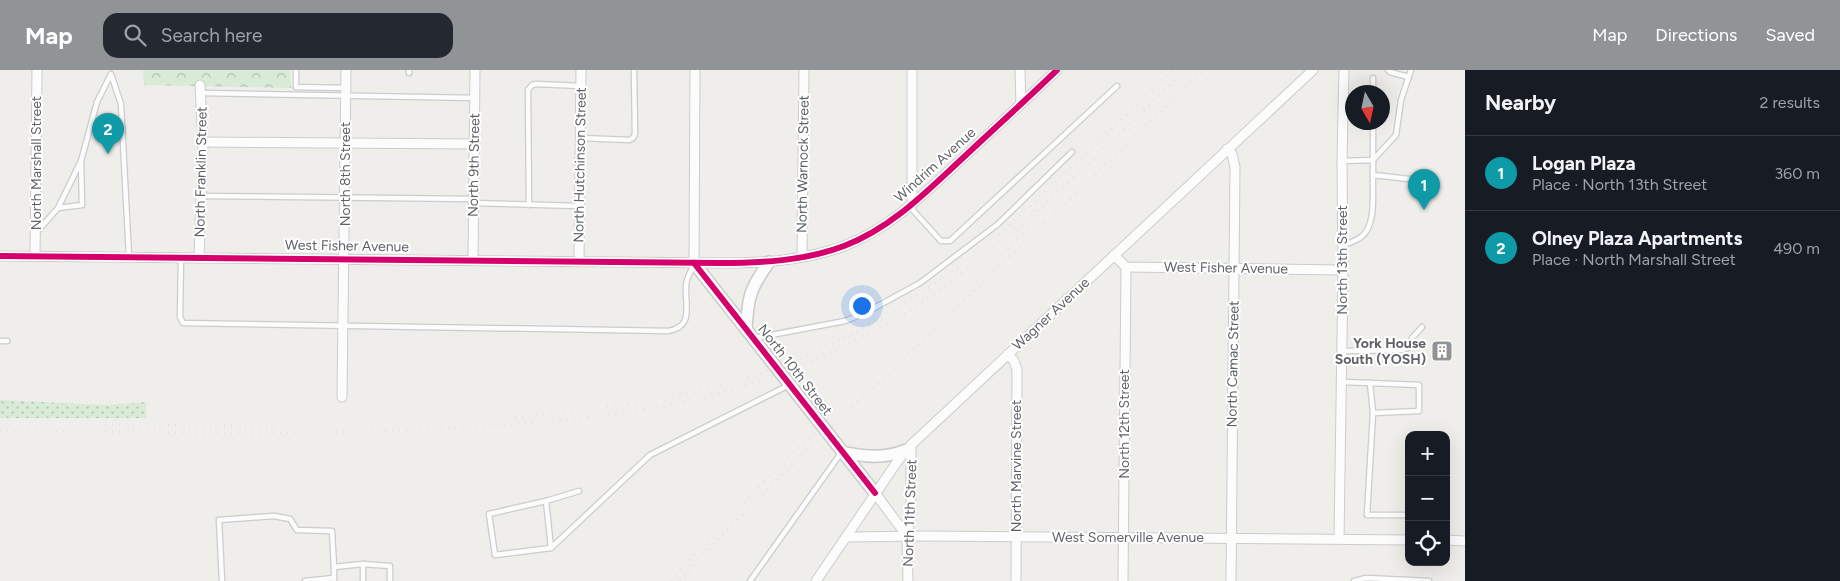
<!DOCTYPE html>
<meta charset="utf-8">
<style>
body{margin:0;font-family:Figtree,sans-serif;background:#242831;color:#f1f3f6}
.controls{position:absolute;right:15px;bottom:15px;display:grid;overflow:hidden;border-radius:10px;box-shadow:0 5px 20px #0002}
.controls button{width:45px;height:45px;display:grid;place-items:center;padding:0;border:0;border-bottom:1px solid #363941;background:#171b24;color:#f1f3f6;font:25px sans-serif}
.compass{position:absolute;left:1345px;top:15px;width:45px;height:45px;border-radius:50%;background:#171b24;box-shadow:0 5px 20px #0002;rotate:171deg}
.you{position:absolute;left:861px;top:235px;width:18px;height:18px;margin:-12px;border:4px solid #fff;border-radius:50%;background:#1a73e8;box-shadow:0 0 0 8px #1a73e833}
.badge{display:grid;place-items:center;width:32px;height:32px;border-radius:50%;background:#919496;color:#fff;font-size:16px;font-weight:700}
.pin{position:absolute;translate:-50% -41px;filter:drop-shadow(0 1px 2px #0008)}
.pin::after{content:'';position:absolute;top:26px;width:18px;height:15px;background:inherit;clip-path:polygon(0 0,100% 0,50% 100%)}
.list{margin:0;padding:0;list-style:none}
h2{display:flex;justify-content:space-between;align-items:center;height:65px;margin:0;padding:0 20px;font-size:21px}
h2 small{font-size:16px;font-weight:400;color:#9ea1a6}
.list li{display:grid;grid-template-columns:32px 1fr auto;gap:15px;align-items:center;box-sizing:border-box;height:75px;padding:0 20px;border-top:1px solid #363941}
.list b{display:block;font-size:19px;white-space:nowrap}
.list p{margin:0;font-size:16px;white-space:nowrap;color:#9ea1a6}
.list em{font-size:16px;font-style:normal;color:#9ea1a6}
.icon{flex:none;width:28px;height:28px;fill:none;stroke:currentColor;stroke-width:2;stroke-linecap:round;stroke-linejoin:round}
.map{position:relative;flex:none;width:1465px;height:511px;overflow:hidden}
header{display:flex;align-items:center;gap:30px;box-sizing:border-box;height:70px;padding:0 25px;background:#919496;color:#fff}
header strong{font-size:24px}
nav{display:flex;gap:28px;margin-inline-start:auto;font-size:18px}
.search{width:350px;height:45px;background:#242831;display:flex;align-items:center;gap:12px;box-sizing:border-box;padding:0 18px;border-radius:15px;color:#9ea1a6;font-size:19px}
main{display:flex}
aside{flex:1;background:#171b24}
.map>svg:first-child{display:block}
.grass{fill:url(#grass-dots)}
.park{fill:url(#park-crowns)}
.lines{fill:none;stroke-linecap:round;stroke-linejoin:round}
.lane-casing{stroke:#cbcccc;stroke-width:7}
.street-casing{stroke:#cbcccc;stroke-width:11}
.secondary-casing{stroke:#cacacb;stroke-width:14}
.lane{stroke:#fdfcfc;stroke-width:4.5}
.street{stroke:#fdfcfc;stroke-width:9}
.secondary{stroke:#fdfcfc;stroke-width:11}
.rail{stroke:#e4e4e4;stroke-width:3;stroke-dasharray:1 6;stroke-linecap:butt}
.cycleway-casing{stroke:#fff;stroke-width:9}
.cycleway{stroke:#d6006c;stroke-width:6}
.labels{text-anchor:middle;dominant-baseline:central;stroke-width:4;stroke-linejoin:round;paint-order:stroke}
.street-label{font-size:14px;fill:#5f6368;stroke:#fff}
.poi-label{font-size:14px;font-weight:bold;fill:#5f6368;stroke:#fff;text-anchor:end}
</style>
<header>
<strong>Map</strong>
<div class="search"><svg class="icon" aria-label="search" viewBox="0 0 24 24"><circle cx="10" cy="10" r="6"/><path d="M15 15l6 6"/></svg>Search here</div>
<nav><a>Map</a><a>Directions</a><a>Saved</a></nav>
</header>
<main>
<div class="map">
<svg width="1465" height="511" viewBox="0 0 1465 511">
<defs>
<pattern id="grass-dots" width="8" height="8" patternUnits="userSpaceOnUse" patternTransform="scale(1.25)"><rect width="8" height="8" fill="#d8ebd6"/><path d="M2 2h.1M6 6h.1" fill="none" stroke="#b2c2b1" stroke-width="1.8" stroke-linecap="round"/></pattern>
<pattern id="park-crowns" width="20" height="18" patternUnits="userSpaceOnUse" patternTransform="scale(1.25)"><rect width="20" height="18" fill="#d8ebd6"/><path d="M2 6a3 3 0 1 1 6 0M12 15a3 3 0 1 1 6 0" fill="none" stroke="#b2c2b1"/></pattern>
</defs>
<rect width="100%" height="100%" fill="#efeeea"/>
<!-- grass -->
<polygon class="grass" points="0,330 106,335 146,332 146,348 0,348"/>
<!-- park -->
<polygon class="park" points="143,0 290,0 291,18 144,15"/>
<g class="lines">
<!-- lane casing -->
<g class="lane-casing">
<g id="lane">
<polyline points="296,0 296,17 346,18"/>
<polyline points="1388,0 1390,2 1409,7"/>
<polyline points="409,3 409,0"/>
<polyline points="1373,22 1373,8"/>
<polyline points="201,23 475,28"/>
<polyline points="581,68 629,70 633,68 635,64 634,0"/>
<polyline points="1373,90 1396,65 1401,30 1411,0"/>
<polyline points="1373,90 1373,52"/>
<polyline points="81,91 97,32 111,4 121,34 129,187"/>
<polyline points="1342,91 1373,90 1373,105"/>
<polyline points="202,126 474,129"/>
<polyline points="474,133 580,136"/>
<polyline points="529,135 528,20 532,15 536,14 581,16"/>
<polyline points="910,137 941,171 950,171 1117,16"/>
<polyline points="36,163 58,138 81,91 82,135 58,138"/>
<path d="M 1343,175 C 1349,173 1356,171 1361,167 C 1377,155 1372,123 1373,105 L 1409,109"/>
<path d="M 181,188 L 180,247 L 183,253 L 668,261 C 694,257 685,236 686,216 C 686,209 691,201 694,194"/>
<polyline points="755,268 845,251 865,243 920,213 998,154 1072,82"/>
<polyline points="0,271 7,271"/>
<polyline points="1342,281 1403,280 1408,278 1412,268 1422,257"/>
<polyline points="1342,312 1370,313"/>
<polyline points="1373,343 1370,313 1419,315 1419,341 1373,343 1367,445 1409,445"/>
<polyline points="579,421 546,431 489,444 495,485 551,478 650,385 789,315"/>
<polyline points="546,431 551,478"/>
<polyline points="363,494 390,496 390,511"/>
<polyline points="222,511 219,450 274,446 290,449 297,460 332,461 334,497"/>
<polyline points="305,511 334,508"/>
<polyline points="334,511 334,497 363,494 363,511"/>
<polyline points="750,511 841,383"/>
<polyline points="1354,511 1366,508 1429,511"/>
</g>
</g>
<!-- street casing -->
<g class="street-casing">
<g id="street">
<polyline points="912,0 912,135"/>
<polyline points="1020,0 1021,34"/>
<polyline points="203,72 475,74"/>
<polyline points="1227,79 1232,84 1235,97 1231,511"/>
<polyline points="1114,185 1126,197 1343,200"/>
<path d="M 0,186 L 720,193 C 761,193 804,191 844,176 C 892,158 928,120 965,86 C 996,57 1027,29 1057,0"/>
<polyline points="35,186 37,0"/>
<polyline points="802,187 804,0"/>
<polyline points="199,188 203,72 200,15"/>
<polyline points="473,190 475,0"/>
<polyline points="579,191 581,0"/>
<polyline points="694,193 695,0"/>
<polyline points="1008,284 1014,291 1017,300 1016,511"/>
<polyline points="342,327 346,0"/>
<polyline points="875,423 907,466"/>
<polyline points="846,467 926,466 1409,470"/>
<polyline points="1339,469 1343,200 1342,91 1344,0"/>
<polyline points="1446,470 1465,471"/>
<polyline points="816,511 897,392 911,375 1313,0"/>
<polyline points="908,511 907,466 911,443 911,375"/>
<polyline points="1123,511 1126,197"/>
</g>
</g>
<!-- secondary casing -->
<g class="secondary-casing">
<g id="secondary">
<polyline points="694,193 875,423"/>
<path d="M 746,259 C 748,226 750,219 769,192"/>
<path d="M 842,382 C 865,387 884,389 906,380"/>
</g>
</g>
<!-- lane -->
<use href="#lane" class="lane"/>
<!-- street -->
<use href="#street" class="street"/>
<!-- secondary -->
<use href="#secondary" class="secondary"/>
<!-- rail -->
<g class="rail">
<polyline points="999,165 1174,0"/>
<polyline points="1007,179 1032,155"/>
<path d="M 666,328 C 771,310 875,260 960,195"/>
<polyline points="607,337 641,332"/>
<polyline points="515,347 579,341"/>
<polyline points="105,355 280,356"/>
<path d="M 0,361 C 161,362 321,367 482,356 C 564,351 647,344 727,321 C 785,305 841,280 894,250 C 924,232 951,211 979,190 C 1052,132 1118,65 1185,0"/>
<polyline points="744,432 785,390 820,360"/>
<polyline points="671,511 711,466"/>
<polyline points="680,511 716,471 783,404 1204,0"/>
</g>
<!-- cycleway casing -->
<g class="cycleway-casing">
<g id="cycleway">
<path d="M 0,186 L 720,193 C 761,193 804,191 844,176 C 892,158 928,120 965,86 C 996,57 1027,29 1057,0"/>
<polyline points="694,193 875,423"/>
</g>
</g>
<!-- cycleway -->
<use href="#cycleway" class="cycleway"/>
</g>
<!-- icons -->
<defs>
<g id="building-square" transform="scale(1.125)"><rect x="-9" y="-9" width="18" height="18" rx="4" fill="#919496" stroke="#fff"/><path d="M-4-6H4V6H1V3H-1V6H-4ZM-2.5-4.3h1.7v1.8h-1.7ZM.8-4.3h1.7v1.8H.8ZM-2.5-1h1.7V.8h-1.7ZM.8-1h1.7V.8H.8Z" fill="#fff"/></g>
</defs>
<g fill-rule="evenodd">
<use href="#building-square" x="1442" y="281"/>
</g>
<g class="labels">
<!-- street labels -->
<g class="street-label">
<text transform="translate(36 93) rotate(-90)">North Marshall Street</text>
<text transform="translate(803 94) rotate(-89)">North Warnock Street</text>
<text transform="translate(474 95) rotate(-89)">North 9th Street</text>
<text transform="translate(580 95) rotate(-89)">North Hutchinson Street</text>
<text transform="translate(935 95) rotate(-42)">Windrim Avenue</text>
<text transform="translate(201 102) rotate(-89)">North Franklin Street</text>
<text transform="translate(345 104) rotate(-90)">North 8th Street</text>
<text transform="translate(347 176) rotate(1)">West Fisher Avenue</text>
<text transform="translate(1342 190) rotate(-90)">North 13th Street</text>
<text transform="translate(1226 198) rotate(1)">West Fisher Avenue</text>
<text transform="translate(1051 244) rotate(-43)">Wagner Avenue</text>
<text transform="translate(1233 294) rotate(-89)">North Camac Street</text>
<text transform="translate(795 300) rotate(52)">North 10th Street</text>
<text transform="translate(1124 354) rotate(-90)">North 12th Street</text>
<text transform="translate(1016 396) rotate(-90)">North Marvine Street</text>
<text transform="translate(910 443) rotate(-88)">North 11th Street</text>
<text x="1128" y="467">West Somerville Avenue</text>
</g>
<!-- poi labels -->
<g class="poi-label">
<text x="1426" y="273">York House<tspan x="1426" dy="16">South (YOSH)</tspan></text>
</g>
</g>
</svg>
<div class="controls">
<button>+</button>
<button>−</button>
<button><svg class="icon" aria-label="locate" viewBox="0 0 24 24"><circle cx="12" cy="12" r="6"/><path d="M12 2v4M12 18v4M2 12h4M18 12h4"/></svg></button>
</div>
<svg class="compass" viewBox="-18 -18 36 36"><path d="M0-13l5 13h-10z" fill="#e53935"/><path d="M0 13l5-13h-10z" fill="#9ea1a6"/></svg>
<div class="you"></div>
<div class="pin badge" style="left:1424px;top:140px;background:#0f9aa8">1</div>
<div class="pin badge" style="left:108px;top:84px;background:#0f9aa8">2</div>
</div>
<aside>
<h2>Nearby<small>2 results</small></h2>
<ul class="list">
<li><span class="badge" style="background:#0f9aa8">1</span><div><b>Logan Plaza</b><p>Place · North 13th Street</p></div><em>360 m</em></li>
<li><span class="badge" style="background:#0f9aa8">2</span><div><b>Olney Plaza Apartments</b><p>Place · North Marshall Street</p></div><em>490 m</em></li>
</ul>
</aside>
</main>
